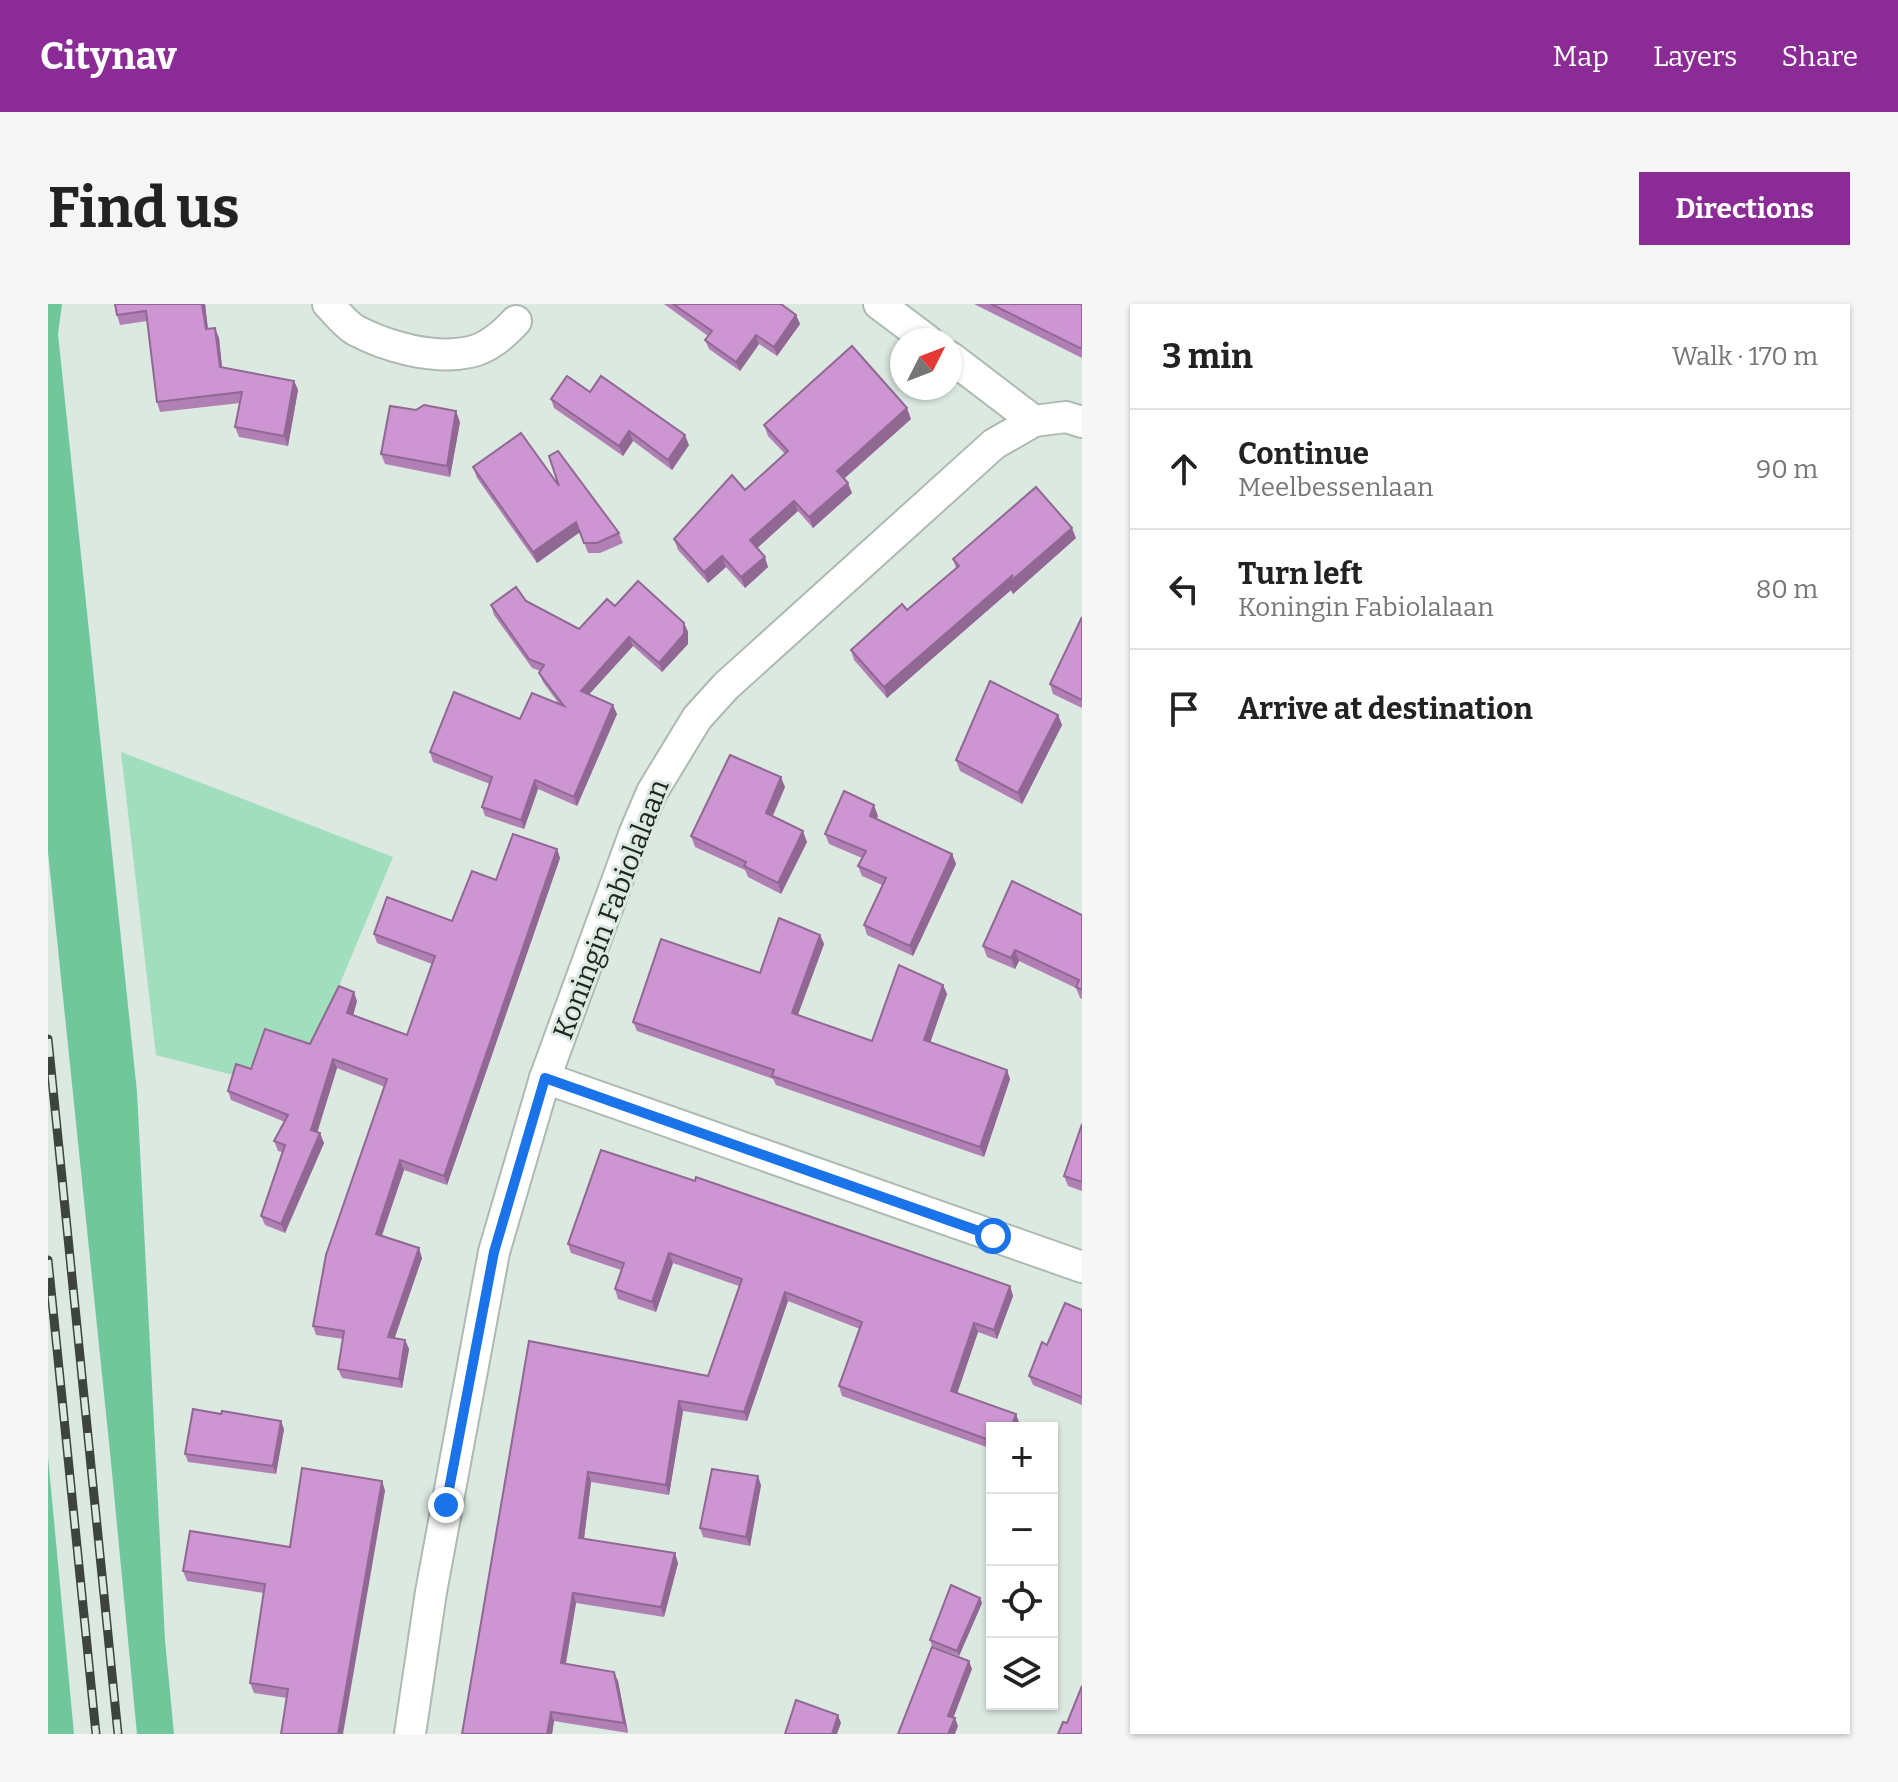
<!DOCTYPE html>
<meta charset="utf-8">
<style>
body{margin:0;font-family:Bitter,serif;background:#f6f6f6;color:#222}
.controls{position:absolute;right:24px;bottom:24px;display:grid;overflow:hidden;border-radius:0px;box-shadow:0 2px 6px #0004}
.controls button{width:72px;height:72px;display:grid;place-items:center;padding:0;border:0;border-bottom:2px solid #e0e0e0;background:#fff;color:#222;font:40px sans-serif}
.compass{position:absolute;left:842px;top:24px;width:72px;height:72px;border-radius:50%;background:#fff;box-shadow:0 2px 6px #0004;rotate:48deg}
.stop{position:absolute;width:24px;height:24px;margin:-18px;border:6px solid #1a73e8;border-radius:50%;background:#fff}
.stop.end{background:#1a73e8;border-color:#fff;box-shadow:0 2px 8px #0008}
.list{margin:0;padding:0;list-style:none}
h2{display:flex;justify-content:space-between;align-items:center;height:104px;margin:0;padding:0 32px;font-size:34px}
h2 small{font-size:26px;font-weight:400;color:#767676}
.list li{display:grid;grid-template-columns:52px 1fr auto;gap:24px;align-items:center;box-sizing:border-box;height:120px;padding:0 32px;border-top:2px solid #e0e0e0}
.list b{display:block;font-size:30px;white-space:nowrap}
.list p{margin:0;font-size:26px;white-space:nowrap;color:#767676}
.list em{font-size:26px;font-style:normal;color:#767676}
.icon{flex:none;width:44px;height:44px;fill:none;stroke:currentColor;stroke-width:2;stroke-linecap:round;stroke-linejoin:round}
.map{position:relative;flex:none;width:1034px;height:1430px;overflow:hidden;border-radius:0px}
header{display:flex;align-items:center;gap:48px;box-sizing:border-box;height:112px;padding:0 40px;background:#8b2b95;color:#fff}
header strong{font-size:38px}
nav{display:flex;gap:44px;margin-inline-start:auto;font-size:28px}
.intro{display:flex;align-items:center;justify-content:space-between;box-sizing:border-box;height:192px;padding:0 48px}
h1{margin:0;font-size:56px}
.button{padding:20px 36px;border-radius:0px;background:#8b2b95;color:#fff;font-size:28px;font-weight:700}
main{display:flex;gap:48px;padding:0 48px}
aside{flex:1;background:#fff;border-radius:0px;box-shadow:0 2px 6px #0004}
.map>svg:first-child{display:block}
.green{fill:#a1debd}
.forest{fill:#71c79c}
.lines{fill:none;stroke-linecap:round;stroke-linejoin:round}
.minor-casing{stroke:#adbab2;stroke-width:34}
.minor{stroke:#fff;stroke-width:30}
.rail-casing{stroke:#3d4440;stroke-width:9}
.rail{stroke:#dbe9e1;stroke-width:6;stroke-dasharray:18;stroke-linecap:butt}
.wall{fill:#b080b5}
.shaded-wall{fill:#906893}
.building{fill:#cd95d2;stroke:#906893;stroke-width:2}
.route{stroke:#1a73e8;stroke-width:10}
.labels{text-anchor:middle;dominant-baseline:central;stroke-width:6;stroke-linejoin:round;paint-order:stroke}
.street-label{font-size:28px;fill:#1f2522;stroke:#dbe9e1}
</style>
<header>
<strong>Citynav</strong>
<nav><a>Map</a><a>Layers</a><a>Share</a></nav>
</header>
<div class="intro"><h1>Find us</h1><a class="button">Directions</a></div>
<main>
<div class="map">
<svg width="1034" height="1430" viewBox="0 0 1034 1430">
<rect width="100%" height="100%" fill="#dbe9e1"/>
<!-- green -->
<polygon class="green" points="73,448 345,553 247,787 108,751"/>
<!-- forest -->
<g class="forest">
<polygon points="0,0 14,0 10,30 89,788 117,1336 126,1430 89,1430 62,1148 0,548"/>
<polygon points="0,1153 26,1430 0,1430"/>
</g>
<g class="lines">
<!-- minor casing -->
<g class="minor-casing">
<g id="minor">
<path d="M 280,0 C 288,8 297,20 307,26 C 339,43 386,56 422,48 C 441,44 456,30 468,17"/>
<polyline points="831,0 879,36"/>
<polyline points="902,53 986,117 1018,113 1034,118"/>
<polyline points="497,774 1034,963"/>
<polyline points="362,1430 383,1288 446,948 497,774 587,528 604,488 649,414 678,382 946,140 986,117"/>
</g>
</g>
<!-- minor -->
<use href="#minor" class="minor"/>
<!-- rail casing -->
<g class="rail-casing">
<g id="rail">
<polyline points="0,735 70,1430"/>
<polyline points="0,956 48,1430"/>
</g>
</g>
<!-- rail -->
<use href="#rail" class="rail"/>
</g>
<!-- wall -->
<g class="wall">
<polygon points="67,0 157,0 160,25 171,34 174,63 246,77 250,86 240,142 191,133 187,123 192,99 112,108 109,98 99,17 72,21 69,11"/>
<polygon points="616,0 733,0 748,11 752,20 729,52 711,40 692,67 661,45 657,36 660,32"/>
<polygon points="926,0 1034,0 1034,54"/>
<polygon points="542,88 641,141 624,166 585,137 575,152 506,104 503,95"/>
<polygon points="863,115 796,175 804,189 765,224 750,207 709,244 720,263 697,284 678,263 660,279 630,246 626,235 697,186 737,150 720,132 716,121"/>
<polygon points="412,118 402,173 337,160 333,150"/>
<polygon points="425,163 511,182 571,229 575,239 552,249 540,249 532,228 489,259 429,174"/>
<polygon points="1028,234 965,290 963,286 839,394 806,356 803,346 859,306 908,264 905,255"/>
<polygon points="478,297 531,325 567,302 636,319 640,328 640,340 614,368 585,342 541,390 569,410 529,502 490,485 476,525 437,512 434,503 442,480 385,458 382,448 511,400 495,378 491,369 492,367 484,364 446,311 443,301"/>
<polygon points="1034,313 1034,404 1005,390 1002,380"/>
<polygon points="1010,411 1014,421 974,500 912,467 908,456"/>
<polygon points="737,483 725,512 759,538 733,590 700,573 697,566 647,543 643,532"/>
<polygon points="830,512 828,515 904,550 908,560 865,652 819,631 816,621 834,581 814,572 810,562 814,554 781,540 777,530"/>
<polygon points="509,545 512,554 399,881 356,866 334,932 374,954 346,1034 357,1036 361,1045 354,1084 294,1074 290,1065 295,1035 268,1031 265,1022 337,783 289,764 269,828 276,839 237,929 217,921 213,912 234,848 230,847 226,837 237,818 183,796 180,787 203,765 262,740 309,697 305,711 359,731 384,660 329,639 326,630 404,617 448,576"/>
<polygon points="1034,611 1034,695 1032,694 1028,684 971,657 967,665 939,653 935,642"/>
<polygon points="772,631 776,640 750,711 824,737 895,681 899,690 882,738 959,766 962,775 936,853 728,781 725,775 589,727 585,718 712,669"/>
<polygon points="1034,820 1034,887 1020,882 1016,872"/>
<polygon points="520,940 962,982 965,992 949,1035 930,1028 909,1089 968,1110 971,1119 970,1124 944,1124 944,1145 794,1092 791,1082 812,1025 740,997 699,1117 635,1107 621,1191 543,1178 536,1234 630,1259 616,1313 528,1299 518,1360 570,1377 580,1429 506,1417 504,1430 481,1037 660,1072 691,982 625,959 608,1008 570,995 567,985 573,966 523,949"/>
<polygon points="1034,1006 1034,1101 985,1081 981,1072 999,1041"/>
<polygon points="236,1125 228,1170 140,1158 137,1150"/>
<polygon points="334,1177 337,1187 239,1394 206,1389 202,1379 216,1289 139,1277 135,1267 242,1243"/>
<polygon points="713,1181 702,1242 655,1233 652,1224"/>
<polygon points="934,1299 911,1352 884,1342 882,1336"/>
</g>
<!-- shaded-wall -->
<g class="shaded-wall">
<polygon points="154,0 157,0 161,35 158,25"/>
<polygon points="748,11 752,20 729,52 726,43"/>
<polygon points="167,24 171,34 175,73 172,63"/>
<polygon points="708,31 711,40 692,67 688,58"/>
<polygon points="246,77 250,86 240,142 236,132"/>
<polygon points="859,104 863,115 793,177 789,167"/>
<polygon points="408,107 412,118 402,173 399,162"/>
<polygon points="581,127 585,137 575,152 571,142"/>
<polygon points="637,131 641,141 624,166 620,156"/>
<polygon points="800,179 804,189 765,224 761,213"/>
<polygon points="746,197 750,207 706,247 702,236"/>
<polygon points="528,218 532,228 489,259 485,248"/>
<polygon points="1024,224 1028,234 965,290 963,286 839,394 836,383 965,271"/>
<polygon points="674,252 678,263 660,279 656,268"/>
<polygon points="717,253 720,263 697,284 693,273"/>
<polygon points="636,319 640,328 640,340 614,368 611,359"/>
<polygon points="581,333 585,342 536,396 533,387"/>
<polygon points="565,401 569,410 529,502 526,493"/>
<polygon points="1010,411 1014,421 974,500 970,489"/>
<polygon points="733,473 737,483 721,519 718,509"/>
<polygon points="487,476 490,485 476,525 473,516"/>
<polygon points="826,501 830,512 825,522 822,512"/>
<polygon points="755,527 759,538 733,590 730,579"/>
<polygon points="509,545 512,554 399,881 396,872"/>
<polygon points="904,550 908,560 865,652 862,642"/>
<polygon points="772,631 776,640 747,718 744,709"/>
<polygon points="967,646 971,657 967,665 963,654"/>
<polygon points="895,681 899,690 880,745 876,736"/>
<polygon points="306,688 309,697 303,719 299,709"/>
<polygon points="285,755 289,764 267,836 263,826"/>
<polygon points="959,766 962,775 936,853 932,843"/>
<polygon points="272,829 276,839 237,929 233,920"/>
<polygon points="352,856 356,866 331,939 328,930"/>
<polygon points="371,944 374,954 344,1042 340,1033"/>
<polygon points="621,949 625,959 608,1008 604,998"/>
<polygon points="962,982 965,992 949,1035 946,1026"/>
<polygon points="737,988 740,997 699,1117 696,1108"/>
<polygon points="926,1019 930,1028 907,1096 903,1087"/>
<polygon points="357,1036 361,1045 354,1084 351,1075"/>
<polygon points="631,1097 635,1107 621,1191 618,1181"/>
<polygon points="968,1110 971,1119 970,1124 963,1124"/>
<polygon points="233,1117 236,1125 228,1170 225,1162"/>
<polygon points="540,1168 543,1178 535,1243 531,1234"/>
<polygon points="710,1172 713,1181 702,1242 698,1233"/>
<polygon points="334,1177 337,1187 295,1430 290,1430"/>
<polygon points="627,1249 630,1259 616,1313 613,1303"/>
<polygon points="525,1289 528,1299 516,1368 513,1359"/>
<polygon points="932,1294 934,1299 911,1352 909,1347"/>
<polygon points="921,1357 924,1365 903,1420 900,1412"/>
<polygon points="566,1368 570,1377 580,1429 576,1419"/>
<polygon points="503,1408 506,1417 504,1430 499,1430"/>
<polygon points="790,1411 793,1419 789,1430 784,1430"/>
<polygon points="907,1414 910,1422 907,1430 900,1430"/>
</g>
<!-- building -->
<g class="building">
<polygon points="67,0 154,0 158,25 167,24 172,63 246,77 236,132 187,123 194,88 109,98 98,7 69,11"/>
<polygon points="625,0 733,0 748,11 726,43 708,31 688,58 657,36 664,27"/>
<polygon points="943,0 1034,0 1034,45"/>
<polygon points="804,42 859,104 789,167 800,179 761,213 746,197 702,236 717,253 693,273 674,252 656,268 626,235 684,171 697,186 740,147 716,121"/>
<polygon points="519,72 542,88 553,72 637,131 620,156 581,127 571,142 503,95"/>
<polygon points="376,101 408,107 399,162 333,150 342,102 368,106"/>
<polygon points="473,129 511,182 501,152 510,147 571,229 549,239 536,239 528,218 485,248 425,163"/>
<polygon points="988,183 1024,224 961,279 965,271 836,383 803,346 854,300 859,306 911,262 905,255"/>
<polygon points="590,277 636,319 636,330 611,359 581,333 533,387 565,401 526,493 487,476 473,516 434,503 444,473 382,448 406,388 472,415 484,389 516,402 491,369 496,361 481,355 443,301 468,283 478,297 531,325 559,295 567,302"/>
<polygon points="1034,313 1034,396 1002,380"/>
<polygon points="942,377 1010,411 970,489 908,456"/>
<polygon points="682,451 733,473 718,509 755,527 730,579 696,562 698,558 643,532"/>
<polygon points="796,487 826,501 822,512 904,550 862,642 816,621 838,574 810,562 818,547 777,530"/>
<polygon points="465,530 509,545 396,872 352,856 328,930 371,944 340,1033 357,1036 351,1075 290,1065 296,1027 265,1022 278,951 339,775 285,755 263,826 272,829 233,920 213,912 237,841 226,837 240,811 180,787 188,760 203,765 217,725 262,740 291,682 306,688 299,709 359,731 387,652 326,630 339,593 404,617 424,567 448,576"/>
<polygon points="964,577 1034,611 1034,686 1028,683 1031,676 967,646 963,654 935,642"/>
<polygon points="731,614 772,631 744,709 824,737 851,661 895,681 876,736 959,766 932,843 724,772 726,766 585,718 613,635 712,669"/>
<polygon points="1034,820 1034,878 1016,872"/>
<polygon points="553,846 647,877 648,873 962,982 946,1026 926,1019 903,1087 968,1110 963,1124 944,1124 944,1137 791,1082 814,1018 737,988 696,1108 631,1097 618,1181 540,1168 531,1234 627,1249 613,1303 525,1289 513,1359 566,1368 576,1419 503,1408 499,1430 414,1430 481,1037 660,1072 694,975 621,949 604,998 567,985 576,959 520,940"/>
<polygon points="1017,999 1034,1006 1034,1093 981,1072 994,1038 999,1041"/>
<polygon points="145,1105 173,1110 174,1107 233,1117 225,1162 137,1150"/>
<polygon points="254,1164 334,1177 290,1430 233,1430 240,1385 202,1379 217,1280 135,1267 142,1227 242,1243"/>
<polygon points="664,1165 710,1172 698,1233 652,1224"/>
<polygon points="903,1281 932,1294 909,1347 882,1336"/>
<polygon points="884,1343 921,1357 900,1412 907,1414 900,1430 850,1430"/>
<polygon points="1034,1382 1034,1430 1010,1430 1015,1418 1019,1419"/>
<polygon points="748,1396 790,1411 784,1430 737,1430"/>
</g>
<g class="lines">
<!-- route -->
<polyline class="route" points="398,1201 446,948 497,774 945,932"/>
</g>
<g class="labels">
<!-- street labels -->
<g class="street-label">
<text transform="translate(563 605) rotate(-69)">Koningin Fabiolalaan</text>
</g>
</g>
</svg>
<div class="controls">
<button>+</button>
<button>−</button>
<button><svg class="icon" aria-label="locate" viewBox="0 0 24 24"><circle cx="12" cy="12" r="6"/><path d="M12 2v4M12 18v4M2 12h4M18 12h4"/></svg></button>
<button><svg class="icon" aria-label="layers" viewBox="0 0 24 24"><path d="M12 4l9 5-9 5-9-5zM3 14l9 5 9-5"/></svg></button>
</div>
<svg class="compass" viewBox="-18 -18 36 36"><path d="M0-13l5 13h-10z" fill="#e53935"/><path d="M0 13l5-13h-10z" fill="#767676"/></svg>
<div class="stop" style="left:945px;top:932px"></div>
<div class="stop end" style="left:398px;top:1201px"></div>
</div>
<aside>
<h2>3 min<small>Walk · 170 m</small></h2>
<ul class="list">
<li><svg class="icon" aria-label="ahead" viewBox="0 0 24 24"><path d="M12 20V5M6 11l6-6 6 6"/></svg><div><b>Continue</b><p>Meelbessenlaan</p></div><em>90 m</em></li>
<li><svg class="icon" aria-label="left" viewBox="0 0 24 24"><path d="M17 20v-9H6M10 6l-5 5 5 5"/></svg><div><b>Turn left</b><p>Koningin Fabiolalaan</p></div><em>80 m</em></li>
<li><svg class="icon" aria-label="arrive" viewBox="0 0 24 24"><path d="M6 21V4h12l-3 4 3 4H6"/></svg><div><b>Arrive at destination</b></div></li>
</ul>
</aside>
</main>
